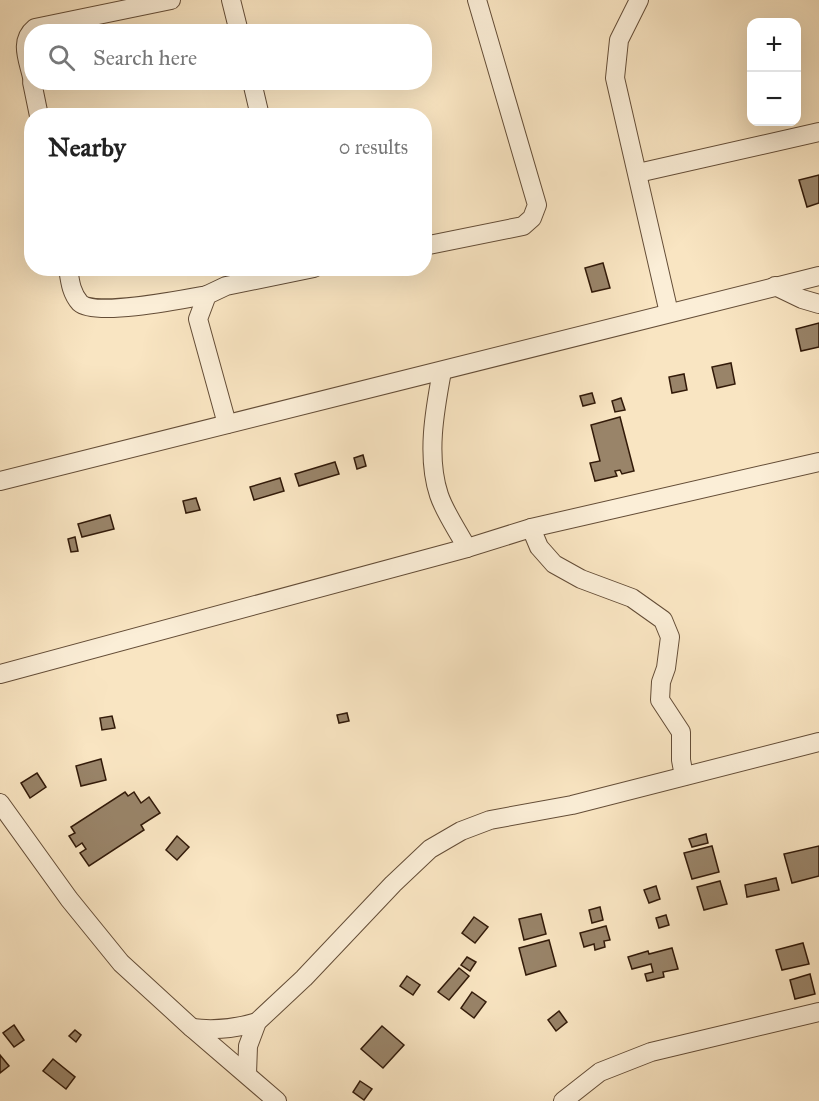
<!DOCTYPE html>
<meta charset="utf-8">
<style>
body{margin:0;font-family:"IM FELL Great Primer",serif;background:#f6f6f6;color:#222}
.controls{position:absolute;right:18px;top:18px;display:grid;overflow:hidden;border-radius:12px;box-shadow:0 6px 24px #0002}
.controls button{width:54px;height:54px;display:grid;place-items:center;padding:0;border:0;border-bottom:2px solid #e0e0e0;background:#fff;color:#222;font:30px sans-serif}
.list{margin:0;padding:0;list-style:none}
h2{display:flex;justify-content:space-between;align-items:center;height:78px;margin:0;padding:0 24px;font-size:26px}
h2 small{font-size:20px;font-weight:400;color:#767676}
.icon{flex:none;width:33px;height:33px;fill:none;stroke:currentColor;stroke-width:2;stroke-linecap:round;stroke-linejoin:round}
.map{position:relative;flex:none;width:819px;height:1101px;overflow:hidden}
.search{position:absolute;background:#fff;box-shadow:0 6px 24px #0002;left:24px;top:24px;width:408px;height:66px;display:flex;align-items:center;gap:15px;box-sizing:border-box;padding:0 21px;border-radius:24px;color:#767676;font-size:22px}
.panel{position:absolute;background:#fff;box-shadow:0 6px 24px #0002;left:24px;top:108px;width:408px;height:168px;border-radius:24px}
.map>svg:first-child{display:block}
.building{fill:#998469;stroke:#321a09;stroke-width:1.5}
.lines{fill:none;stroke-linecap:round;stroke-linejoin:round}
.street-casing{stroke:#644d37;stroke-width:20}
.street{stroke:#fbeed7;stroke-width:18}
</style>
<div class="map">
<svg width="819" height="1101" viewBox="0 0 819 1101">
<rect width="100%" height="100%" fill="#f9e5c2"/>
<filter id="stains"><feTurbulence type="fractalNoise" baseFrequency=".00333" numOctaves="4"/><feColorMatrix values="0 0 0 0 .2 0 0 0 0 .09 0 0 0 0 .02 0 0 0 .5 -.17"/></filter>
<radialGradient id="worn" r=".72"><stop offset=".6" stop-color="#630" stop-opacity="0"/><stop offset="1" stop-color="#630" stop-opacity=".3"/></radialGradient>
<!-- building -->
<g class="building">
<polygon points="819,175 819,203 807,207 799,180"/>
<polygon points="603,263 610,288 592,292 585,268"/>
<polygon points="819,323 819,347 801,351 796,329"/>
<polygon points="731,363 735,384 717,388 712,367"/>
<polygon points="684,374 687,390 672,393 669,377"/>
<polygon points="592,393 595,403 583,406 580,396"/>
<polygon points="621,398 625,410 615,412 612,401"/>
<polygon points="620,417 634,471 622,474 620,470 615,471 617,476 595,481 590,463 600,461 591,425"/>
<polygon points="363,455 366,466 357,469 354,458"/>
<polygon points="335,462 339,474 299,486 295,474"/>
<polygon points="280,478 284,491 254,500 250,487"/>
<polygon points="196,498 200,510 186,513 183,501"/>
<polygon points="110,515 114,529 82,537 78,524"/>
<polygon points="75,537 78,551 71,552 68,539"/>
<polygon points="347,713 349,721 339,723 337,715"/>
<polygon points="112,716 115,728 102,730 100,718"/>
<polygon points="101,759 106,780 81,786 76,766"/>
<polygon points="37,773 46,787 30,798 21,783"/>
<polygon points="125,792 128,796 134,792 141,803 149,797 160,813 141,825 144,830 89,866 80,853 86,849 82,843 76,847 69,836 75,833 71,827"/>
<polygon points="706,834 708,843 692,847 689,839"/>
<polygon points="177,836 189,847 177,860 166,850"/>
<polygon points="712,846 719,872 692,879 684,853"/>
<polygon points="819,846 819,876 792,883 784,854"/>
<polygon points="776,878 779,890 747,897 745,885"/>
<polygon points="720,881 727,904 704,910 697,887"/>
<polygon points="656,886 660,899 649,903 644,890"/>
<polygon points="600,907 603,920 592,923 589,910"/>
<polygon points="541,914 546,934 524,940 519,919"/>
<polygon points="666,915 669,925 659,928 656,918"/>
<polygon points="474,917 488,927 475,943 462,933"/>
<polygon points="606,926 610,940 604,941 605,947 595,950 594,944 584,947 580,933"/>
<polygon points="549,940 556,966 526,975 519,948"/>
<polygon points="803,943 809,964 782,970 776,950"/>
<polygon points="672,948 678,969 663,972 664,977 647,981 645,974 653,972 651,964 632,969 628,957 648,951 649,954"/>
<polygon points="467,957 476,962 470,971 461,965"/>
<polygon points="459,968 469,976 449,1000 438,992"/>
<polygon points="810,974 815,994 795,999 790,980"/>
<polygon points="407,976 420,985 413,995 400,986"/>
<polygon points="472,992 486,1002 474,1018 461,1008"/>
<polygon points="559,1011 567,1022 556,1031 548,1020"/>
<polygon points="14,1025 24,1040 14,1047 3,1033"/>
<polygon points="382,1026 404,1045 383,1068 361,1049"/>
<polygon points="75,1030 81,1035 76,1042 69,1036"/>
<polygon points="0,1055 9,1066 0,1073"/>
<polygon points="53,1059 75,1077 66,1089 43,1071"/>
<polygon points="360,1081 372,1089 364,1100 353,1092"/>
</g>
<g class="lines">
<!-- street casing -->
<g class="street-casing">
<g id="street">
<polyline points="231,0 239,32"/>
<polyline points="639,0 619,40 615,78 669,313"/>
<path d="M 32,77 C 28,59 19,41 35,28 L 171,0"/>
<polyline points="32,82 39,116"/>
<polyline points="252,82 260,116"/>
<polyline points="638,173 819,132"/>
<polyline points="424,246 523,226 532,218 537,205 477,0"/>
<path d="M 68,268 C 70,281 71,293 80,303 C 95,317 185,299 207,295"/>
<polyline points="775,286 802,299 819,304"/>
<path d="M 442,371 C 435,409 426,456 439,495 C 445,513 458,531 467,548"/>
<polyline points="227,424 198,319 207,295 226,286 314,268"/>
<polyline points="0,481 819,276"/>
<polyline points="531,528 539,547 554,564 581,579 632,598 663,620 670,637 666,668 661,682 660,700 681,732 681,760 684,776"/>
<polyline points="0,674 467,548 531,528 819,462"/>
<polyline points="0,803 69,899 121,963 192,1028 277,1101"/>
<path d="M 192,1028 C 215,1031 234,1029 257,1022"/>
<polyline points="247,1074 248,1046 257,1022 304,978 393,884 430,849 461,831 490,820 572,805 819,742"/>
<polyline points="563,1101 600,1072 651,1052 819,1012"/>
</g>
</g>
<!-- street -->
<use href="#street" class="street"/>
</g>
<rect width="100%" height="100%" filter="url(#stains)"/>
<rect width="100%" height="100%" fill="url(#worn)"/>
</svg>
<div class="controls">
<button>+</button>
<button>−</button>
</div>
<div class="search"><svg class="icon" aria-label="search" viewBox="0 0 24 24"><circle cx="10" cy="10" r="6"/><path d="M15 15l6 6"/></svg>Search here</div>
<section class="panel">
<h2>Nearby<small>0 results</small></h2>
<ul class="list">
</ul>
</section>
</div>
